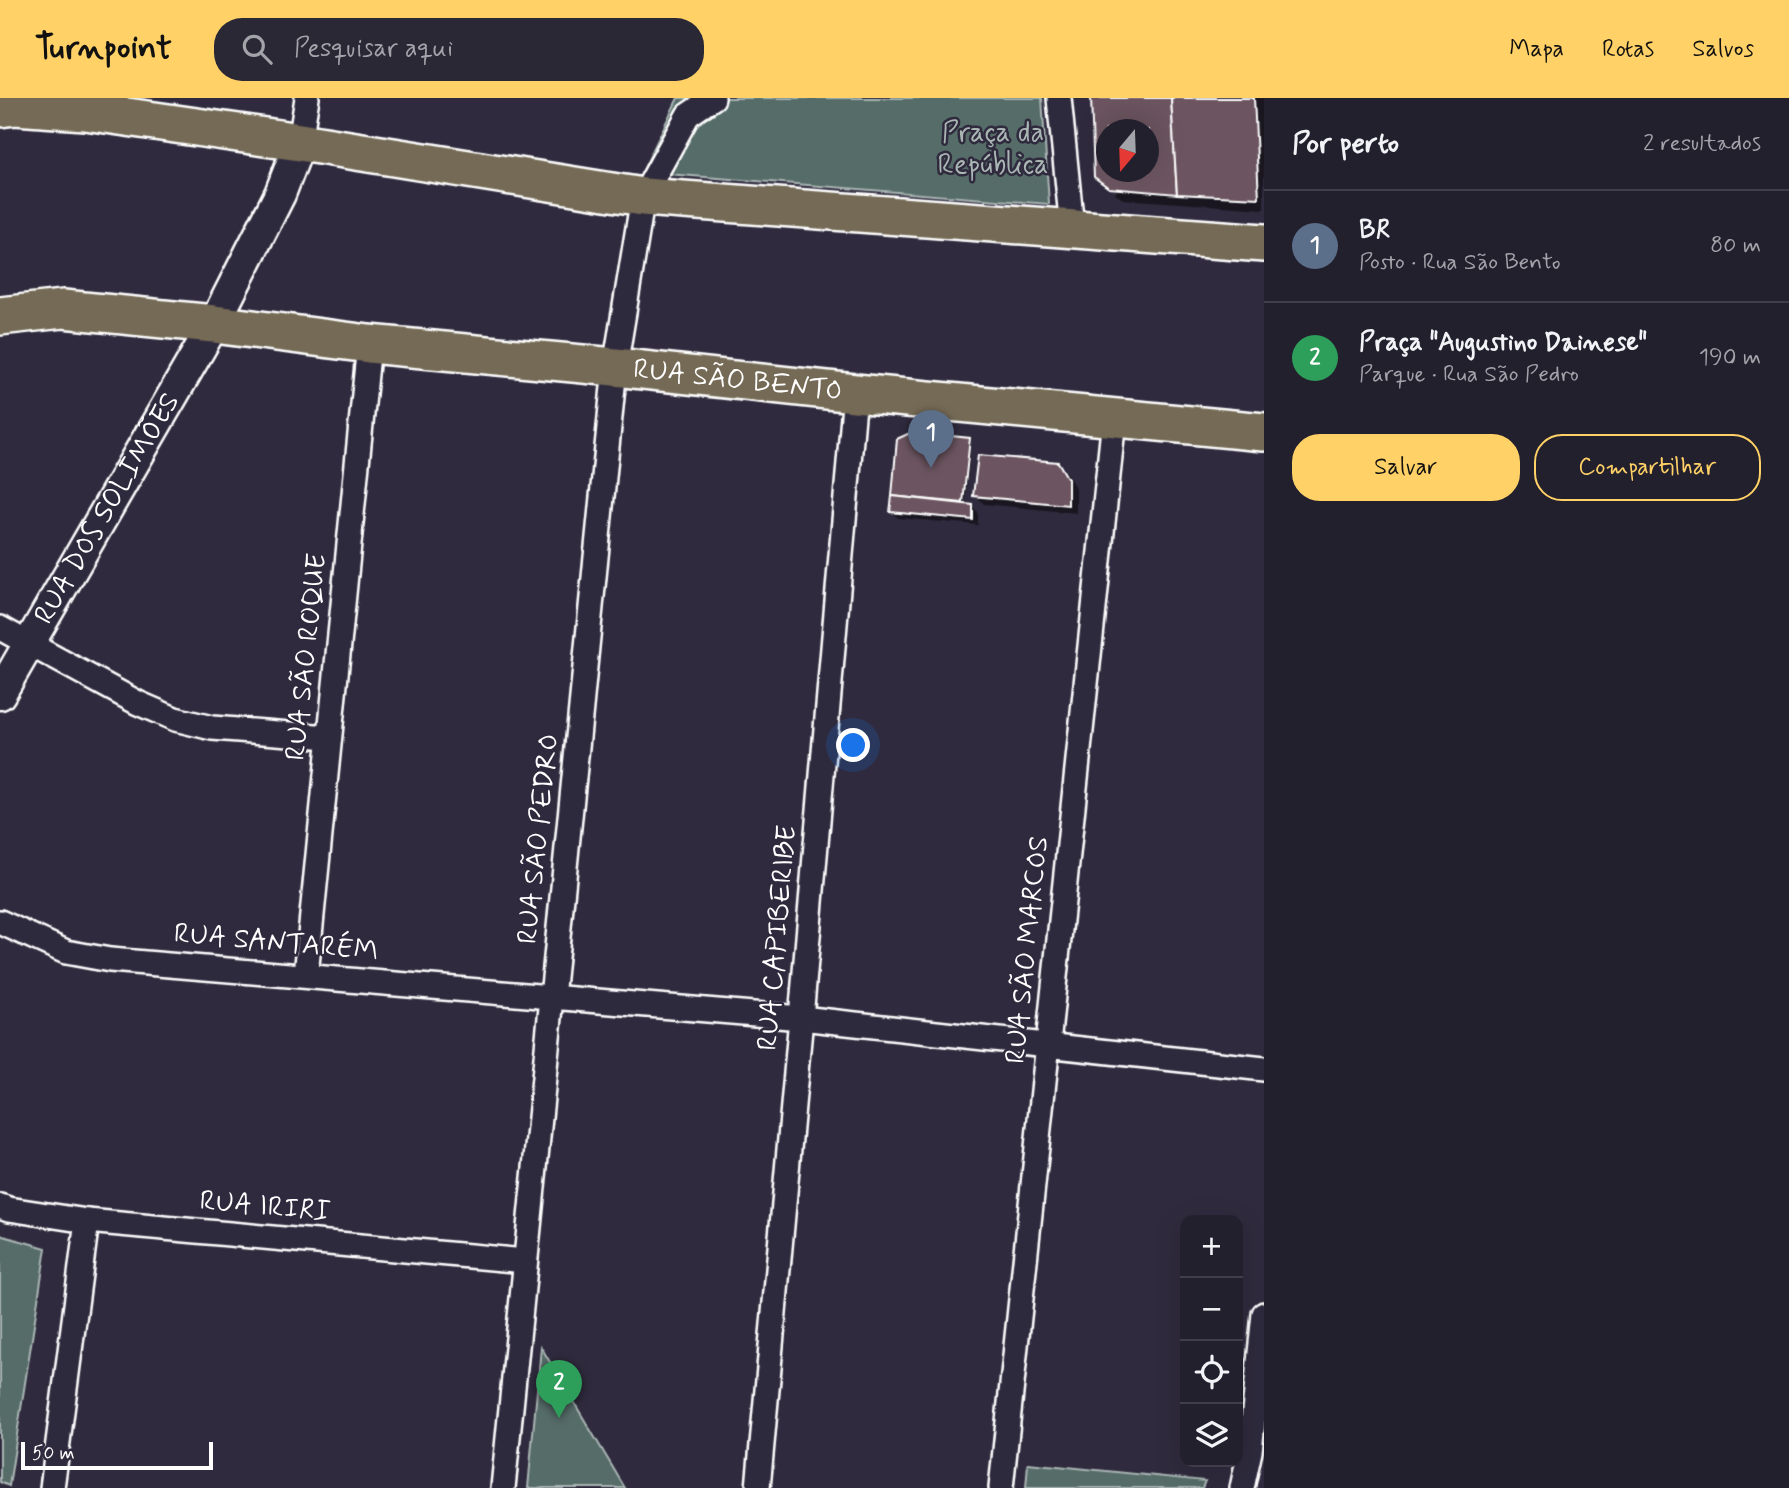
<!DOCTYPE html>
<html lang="pt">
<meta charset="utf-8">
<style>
body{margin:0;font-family:Mynerve,sans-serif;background:#2b2836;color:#f1f3f6}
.controls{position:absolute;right:21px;bottom:21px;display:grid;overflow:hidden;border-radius:14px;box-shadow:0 7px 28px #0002}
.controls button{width:63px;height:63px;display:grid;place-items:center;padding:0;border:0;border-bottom:2px solid #403e4a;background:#23202e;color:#f1f3f6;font:35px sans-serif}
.compass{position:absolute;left:1096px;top:21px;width:63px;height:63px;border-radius:50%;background:#23202e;box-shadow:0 7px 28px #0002;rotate:199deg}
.scale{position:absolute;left:21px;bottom:18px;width:192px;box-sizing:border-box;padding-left:7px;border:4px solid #fff;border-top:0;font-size:19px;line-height:24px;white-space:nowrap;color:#fff;-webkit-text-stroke:5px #2f2a3d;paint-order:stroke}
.you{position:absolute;left:854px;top:648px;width:24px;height:24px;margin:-18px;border:5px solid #fff;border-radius:50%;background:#1a73e8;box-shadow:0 0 0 10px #1a73e833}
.badge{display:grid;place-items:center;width:46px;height:46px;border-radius:50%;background:#ffd166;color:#fff;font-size:23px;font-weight:700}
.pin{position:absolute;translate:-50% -58px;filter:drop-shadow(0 2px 4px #0008)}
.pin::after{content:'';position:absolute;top:37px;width:24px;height:21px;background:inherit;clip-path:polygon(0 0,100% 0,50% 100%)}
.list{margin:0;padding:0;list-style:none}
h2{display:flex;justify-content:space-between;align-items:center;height:91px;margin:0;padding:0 28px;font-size:30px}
h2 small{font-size:23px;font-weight:400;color:#a3a3aa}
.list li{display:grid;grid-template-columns:46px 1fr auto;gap:21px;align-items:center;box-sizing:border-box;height:112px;padding:0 28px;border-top:2px solid #403e4a}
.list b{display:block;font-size:26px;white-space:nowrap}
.list p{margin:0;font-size:23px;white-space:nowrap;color:#a3a3aa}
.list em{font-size:23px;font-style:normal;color:#a3a3aa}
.actions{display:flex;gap:14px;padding:21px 28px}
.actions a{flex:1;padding:16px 0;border:2px solid #ffd166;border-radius:28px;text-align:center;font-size:24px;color:#ffd166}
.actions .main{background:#ffd166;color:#111}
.icon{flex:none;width:38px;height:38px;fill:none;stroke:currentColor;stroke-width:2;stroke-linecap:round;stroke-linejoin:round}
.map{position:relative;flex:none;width:1264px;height:1390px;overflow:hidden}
header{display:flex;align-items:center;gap:42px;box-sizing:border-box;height:98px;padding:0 35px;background:#ffd166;color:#111}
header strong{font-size:33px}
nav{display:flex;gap:38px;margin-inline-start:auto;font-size:24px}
.search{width:490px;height:63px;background:#2b2836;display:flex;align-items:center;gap:18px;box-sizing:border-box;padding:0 24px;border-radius:28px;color:#a3a3aa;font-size:26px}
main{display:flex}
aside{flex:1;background:#23202e}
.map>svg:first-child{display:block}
.green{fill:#566c68;stroke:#aab6b4;stroke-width:2}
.shadow{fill:#0007;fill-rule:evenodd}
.building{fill:#6c5560;stroke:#fff;stroke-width:2;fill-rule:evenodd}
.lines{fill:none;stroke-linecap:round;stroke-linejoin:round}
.minor-casing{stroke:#fff;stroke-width:28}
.tertiary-casing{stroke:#fff;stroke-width:35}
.primary-casing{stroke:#fff;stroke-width:42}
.minor{stroke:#2f2a3d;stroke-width:23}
.tertiary{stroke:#2f2a3d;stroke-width:30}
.primary{stroke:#746b55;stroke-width:37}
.labels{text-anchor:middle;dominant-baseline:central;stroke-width:5;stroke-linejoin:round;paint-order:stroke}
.park-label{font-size:28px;fill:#aab6b4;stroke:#2f2a3d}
.street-label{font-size:28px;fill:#fff;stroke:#2f2a3d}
</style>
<header>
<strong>Turnpoint</strong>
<div class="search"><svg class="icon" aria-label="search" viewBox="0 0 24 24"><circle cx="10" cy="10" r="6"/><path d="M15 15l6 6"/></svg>Pesquisar aqui</div>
<nav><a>Mapa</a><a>Rotas</a><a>Salvos</a></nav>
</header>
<main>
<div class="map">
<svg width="1264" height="1390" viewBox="0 0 1264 1390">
<rect width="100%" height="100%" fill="#2f2a3d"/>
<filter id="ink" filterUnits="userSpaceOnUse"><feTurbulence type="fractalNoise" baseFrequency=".0143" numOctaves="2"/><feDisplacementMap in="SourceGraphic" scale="14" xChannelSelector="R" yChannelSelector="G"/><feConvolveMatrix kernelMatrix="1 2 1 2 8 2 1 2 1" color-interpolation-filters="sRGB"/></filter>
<g filter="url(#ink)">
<!-- green -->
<g class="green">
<polygon points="678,0 1042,0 1049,106 642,74"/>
<polygon points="0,1137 46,1150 9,1388 0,1384"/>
<polygon points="541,1249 625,1390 528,1390"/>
<polygon points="1028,1365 1205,1383 1202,1390 1026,1390"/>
</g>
<!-- shadow -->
<g class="shadow">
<path d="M 1092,0 L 1264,0 L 1264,111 L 1123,101 L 1115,96 L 1117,93 L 1106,85 L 1106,88 L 1096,78 ZM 1106,32 L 1148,32 L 1148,74 L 1106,74 Z"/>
<polygon points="899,342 969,342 971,344 965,408 972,409 978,414 978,427 898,420 892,414"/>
<polygon points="1058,366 1067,375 1076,392 1076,415 984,406 975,397"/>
</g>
<!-- building -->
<g class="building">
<path d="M 1091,0 L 1171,0 L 1177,96 L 1109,90 L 1094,79 ZM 1106,32 L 1148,32 L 1148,74 L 1106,74 Z"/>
<polygon points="1171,0 1254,0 1259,100 1177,96"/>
<polygon points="912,334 970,340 963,405 892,398 897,341"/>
<polygon points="978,357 1058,364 1068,381 1068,407 973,398"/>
<polygon points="892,398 973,407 973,422 890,414"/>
</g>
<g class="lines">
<!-- minor casing -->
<g class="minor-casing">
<g id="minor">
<polyline points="1059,0 1072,130"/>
<polyline points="300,44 307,0"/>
<polyline points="0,530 138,605 175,621 212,630 329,639"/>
<polyline points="0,824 66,854 110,862 801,920 1264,971"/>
<polyline points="306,877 369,246"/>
<polyline points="0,1108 9,1111 87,1123 525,1163"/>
<polyline points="52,1390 87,1123"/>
<polyline points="503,1390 615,269 643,99 688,17 713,0"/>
<polyline points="758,1390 801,920 855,295"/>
<polyline points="1001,1390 1114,321"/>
<polyline points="1242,1390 1250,1353 1264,1216"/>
</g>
</g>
<!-- tertiary casing -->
<g class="tertiary-casing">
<g id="tertiary">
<path id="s1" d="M 0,596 L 214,226 L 280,96 L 300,44"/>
</g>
</g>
<!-- primary casing -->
<g class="primary-casing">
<g id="primary">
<polyline points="0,10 15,8 85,13 300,44 643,99 1264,145"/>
<path id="s2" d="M 0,218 L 63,211 L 214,226 L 369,246 L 615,269 L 855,295 L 1264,334"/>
</g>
</g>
<!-- minor -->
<use href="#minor" class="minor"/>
<!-- tertiary -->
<use href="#tertiary" class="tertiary"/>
<!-- primary -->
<use href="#primary" class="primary"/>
</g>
</g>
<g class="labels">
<!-- park labels -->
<g class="park-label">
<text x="993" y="35">Praça da<tspan x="993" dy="32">República</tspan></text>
</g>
<!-- street labels -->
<g class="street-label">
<text stroke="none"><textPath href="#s2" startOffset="742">RUA SÃO BENTO</textPath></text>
<text stroke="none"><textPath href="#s1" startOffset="214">RUA DOS SOLIMÕES</textPath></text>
<text transform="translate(307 559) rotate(-84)">RUA SÃO ROQUE</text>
<text transform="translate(539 741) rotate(-84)">RUA SÃO PEDRO</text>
<text transform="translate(778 840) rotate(-85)">RUA CAPIBERIBE</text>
<text transform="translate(276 845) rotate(5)">RUA SANTARÉM</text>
<text transform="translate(1028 852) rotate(-84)">RUA SÃO MARCOS</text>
<text transform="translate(265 1109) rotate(5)">RUA IRIRI</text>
</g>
</g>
</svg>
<div class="controls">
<button>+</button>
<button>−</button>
<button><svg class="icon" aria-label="locate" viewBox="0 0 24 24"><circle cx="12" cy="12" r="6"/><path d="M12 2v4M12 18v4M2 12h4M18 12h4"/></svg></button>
<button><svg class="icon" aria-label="layers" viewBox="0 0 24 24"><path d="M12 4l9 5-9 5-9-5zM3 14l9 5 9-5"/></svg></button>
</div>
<svg class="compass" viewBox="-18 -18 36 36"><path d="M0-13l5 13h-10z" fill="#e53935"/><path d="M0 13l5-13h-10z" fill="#a3a3aa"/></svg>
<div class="scale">50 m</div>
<div class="you"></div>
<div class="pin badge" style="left:931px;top:370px;background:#5c6f8a">1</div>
<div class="pin badge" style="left:559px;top:1320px;background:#2e9e5b">2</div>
</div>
<aside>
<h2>Por perto<small>2 resultados</small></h2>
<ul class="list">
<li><span class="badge" style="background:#5c6f8a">1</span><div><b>BR</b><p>Posto · Rua São Bento</p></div><em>80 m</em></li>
<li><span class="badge" style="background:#2e9e5b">2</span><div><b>Praça &quot;Augustino Dainese&quot;</b><p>Parque · Rua São Pedro</p></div><em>190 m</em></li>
</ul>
<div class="actions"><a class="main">Salvar</a><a>Compartilhar</a></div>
</aside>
</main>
